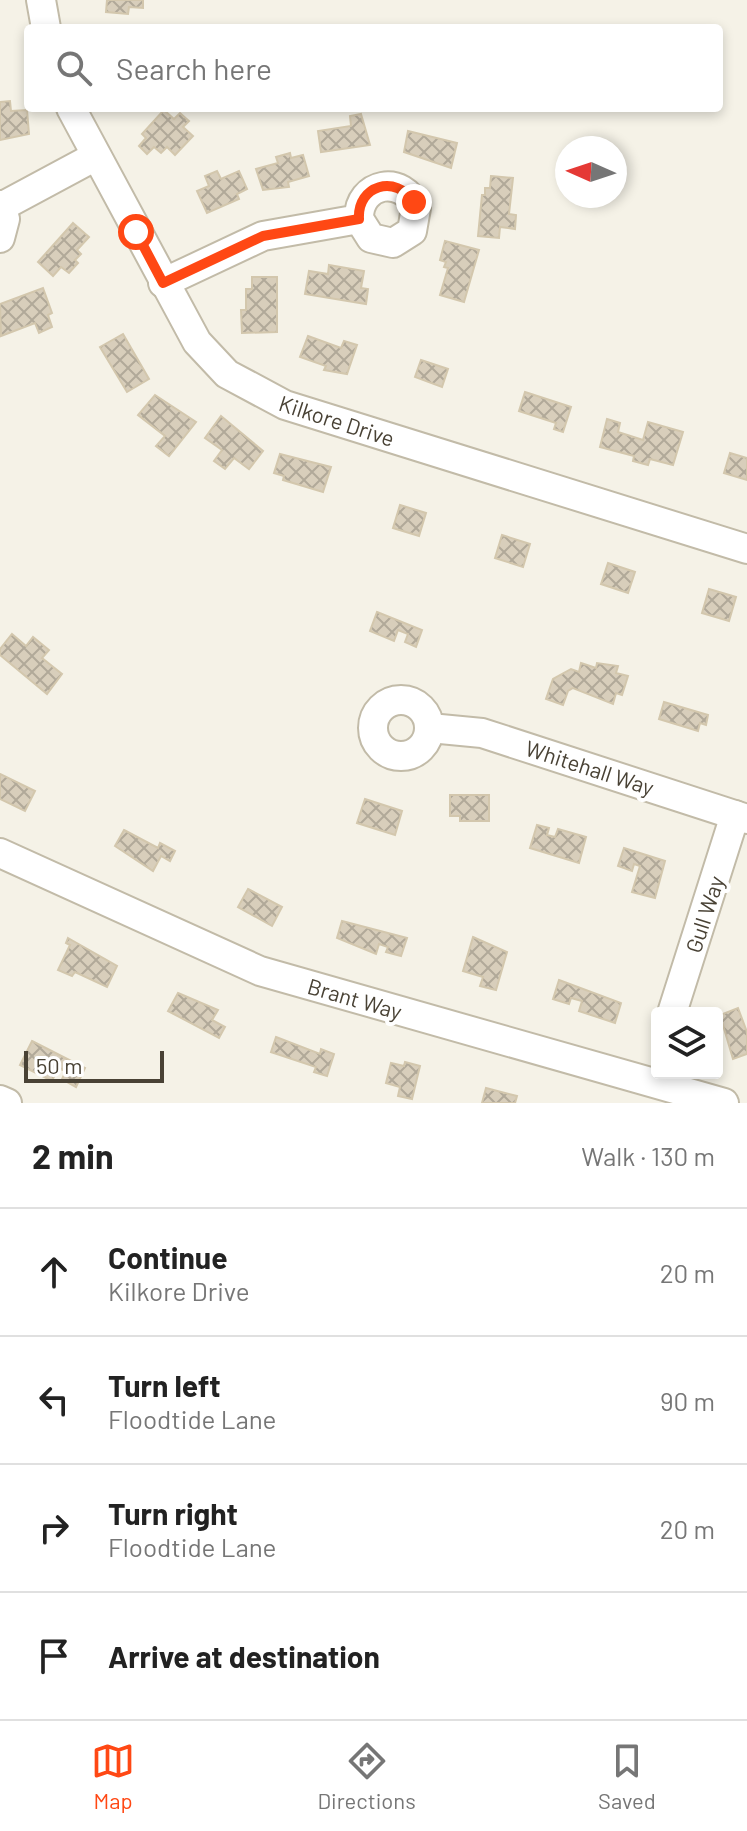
<!DOCTYPE html>
<meta charset="utf-8">
<style>
body{margin:0;font-family:Barlow,sans-serif;background:#f2f2f2;color:#222}
.controls{position:absolute;right:24px;bottom:24px;display:grid;overflow:hidden;border-radius:8px;box-shadow:0 4px 12px #0003}
.controls button{width:72px;height:72px;display:grid;place-items:center;padding:0;border:0;border-bottom:2px solid #e0e0e0;background:#fff;color:#222;font:40px sans-serif}
.compass{position:absolute;left:555px;top:136px;width:72px;height:72px;border-radius:50%;background:#fff;box-shadow:0 4px 12px #0003;rotate:273deg}
.scale{position:absolute;left:24px;bottom:20px;width:140px;box-sizing:border-box;padding-left:8px;border:4px solid #494235;border-top:0;font-size:22px;line-height:28px;white-space:nowrap;color:#494235;-webkit-text-stroke:6px #fff;paint-order:stroke}
.stop{position:absolute;width:24px;height:24px;margin:-18px;border:6px solid #ff4814;border-radius:50%;background:#fff}
.stop.end{background:#ff4814;border-color:#fff;box-shadow:0 2px 8px #0008}
.list{margin:0;padding:0;list-style:none}
h2{display:flex;justify-content:space-between;align-items:center;height:104px;margin:0;padding:0 32px;font-size:34px}
h2 small{font-size:26px;font-weight:400;color:#767676}
.list li{display:grid;grid-template-columns:52px 1fr auto;gap:24px;align-items:center;box-sizing:border-box;height:128px;padding:0 32px;border-top:2px solid #e0e0e0}
.list b{display:block;font-size:30px;white-space:nowrap}
.list p{margin:0;font-size:26px;white-space:nowrap;color:#767676}
.list em{font-size:26px;font-style:normal;color:#767676}
.icon{flex:none;width:44px;height:44px;fill:none;stroke:currentColor;stroke-width:2;stroke-linecap:round;stroke-linejoin:round}
.map{position:relative;flex:none;width:747px;height:1103px;overflow:hidden}
.search{position:absolute;background:#fff;box-shadow:0 4px 12px #0003;left:24px;right:24px;top:24px;height:88px;display:flex;align-items:center;gap:20px;box-sizing:border-box;padding:0 28px;border-radius:8px;color:#767676;font-size:30px}
.sheet{height:616px;background:#fff}
nav{display:flex;justify-content:space-around;align-items:center;box-sizing:border-box;height:112px;border-top:2px solid #e0e0e0;background:#fff;font-size:22px;color:#767676}
nav a{display:grid;justify-items:center;gap:4px}
nav .on{color:#ff4814}
.map>svg:first-child{display:block}
.building{fill:url(#building-cross-hatch);stroke:#d3c7ad;stroke-width:2}
.lines{fill:none;stroke-linecap:round;stroke-linejoin:round}
.minor-casing{stroke:#c2bba8;stroke-width:32}
.minor{stroke:#fff;stroke-width:28}
.route{stroke:#ff4814;stroke-width:10}
.labels{text-anchor:middle;dominant-baseline:central;stroke-width:8;stroke-linejoin:round;paint-order:stroke}
.street-label{font-size:22px;fill:#494235;stroke:#fff}
</style>
<div class="map">
<svg width="747" height="1103" viewBox="0 0 747 1103">
<defs>
<pattern id="building-cross-hatch" width="8" height="8" patternUnits="userSpaceOnUse" patternTransform="scale(2)"><rect width="8" height="8" fill="#d8cebb"/><path d="M0 0l8 8M0 8l8-8" fill="none" stroke="#b1a999"/></pattern>
</defs>
<rect width="100%" height="100%" fill="#f5f2e7"/>
<!-- building -->
<g class="building">
<polygon points="107,0 143,0 143,8 129,7 128,14 106,12"/>
<polygon points="10,101 11,111 27,110 29,134 0,140 0,102"/>
<polygon points="164,110 174,119 180,113 189,121 183,127 193,136 175,155 167,147 161,153 154,147 147,154 139,146 146,138 142,134"/>
<polygon points="361,114 370,145 321,152 318,131 351,126 350,116"/>
<polygon points="408,131 457,143 451,168 404,152"/>
<polygon points="290,153 291,158 303,155 309,176 288,182 289,187 263,190 256,169 278,163 276,157"/>
<polygon points="217,171 221,179 239,171 247,189 237,194 239,199 207,213 197,191 209,186 205,176"/>
<polygon points="491,176 513,178 509,214 516,215 515,229 500,227 499,238 478,236 482,195 485,195 485,188 490,188"/>
<polygon points="73,223 89,237 77,250 81,254 75,260 78,263 69,273 61,267 53,276 38,262"/>
<polygon points="445,241 479,250 464,302 440,295 448,268 444,267 446,262 440,260"/>
<polygon points="329,265 364,271 361,288 368,289 366,304 305,294 309,271 328,274"/>
<polygon points="252,277 277,277 277,332 242,333 241,310 246,310 246,289 252,289"/>
<polygon points="43,288 52,313 48,315 52,327 39,333 35,323 1,336 0,304"/>
<polygon points="123,334 149,379 127,392 100,347"/>
<polygon points="308,336 341,348 344,341 357,345 347,374 324,370 326,366 300,357"/>
<polygon points="421,360 448,369 442,387 415,377"/>
<polygon points="525,392 571,407 563,432 554,429 556,423 519,411"/>
<polygon points="155,395 196,422 169,456 156,446 165,436 138,415"/>
<polygon points="221,416 263,451 249,469 234,458 225,469 214,461 222,450 205,438"/>
<polygon points="607,419 620,423 618,432 643,440 648,422 683,432 673,465 650,459 648,465 633,461 634,456 600,447"/>
<polygon points="730,453 747,458 747,480 724,473"/>
<polygon points="280,454 331,467 323,492 283,480 284,476 274,473"/>
<polygon points="400,505 426,513 419,536 393,528"/>
<polygon points="502,535 530,544 523,567 495,558"/>
<polygon points="608,563 635,572 628,593 601,584"/>
<polygon points="709,589 736,597 729,621 702,613"/>
<polygon points="377,612 422,630 416,647 405,642 408,634 398,630 394,641 370,631"/>
<polygon points="12,634 26,646 33,637 49,650 42,658 62,674 47,694 0,655 0,649"/>
<polygon points="581,663 596,668 597,663 618,666 616,673 628,676 622,695 616,693 613,704 573,688 568,691 563,705 546,699 553,679 571,669 579,672"/>
<polygon points="664,702 708,715 706,725 700,723 698,731 659,719"/>
<polygon points="0,774 35,791 25,811 0,799"/>
<polygon points="450,795 489,795 489,821 460,821 460,816 450,816"/>
<polygon points="365,799 402,811 395,835 357,823"/>
<polygon points="537,825 549,828 547,835 555,837 558,829 586,837 579,863 530,848"/>
<polygon points="124,830 158,848 160,843 175,851 170,861 161,856 153,871 115,846"/>
<polygon points="624,848 665,861 655,898 632,892 640,866 634,864 632,871 618,866"/>
<polygon points="248,889 282,907 272,926 238,907"/>
<polygon points="342,921 407,938 401,956 386,952 388,947 379,944 376,954 337,938"/>
<polygon points="473,937 507,952 496,990 480,986 483,977 463,971"/>
<polygon points="68,938 117,966 107,987 75,972 72,976 58,970 70,945 66,943"/>
<polygon points="559,980 621,1003 615,1023 579,1011 582,1001 571,998 569,1004 553,999"/>
<polygon points="178,993 218,1010 212,1020 225,1027 219,1038 168,1011"/>
<polygon points="738,1008 747,1032 747,1054 733,1059 720,1015"/>
<polygon points="276,1037 320,1054 321,1049 334,1054 327,1076 314,1072 316,1067 271,1052"/>
<polygon points="32,1041 85,1068 76,1087 62,1079 66,1071 58,1068 52,1081 20,1065"/>
<polygon points="405,1062 420,1066 412,1099 398,1096 400,1087 386,1083 391,1063 404,1066"/>
<polygon points="486,1088 517,1096 515,1103 482,1103"/>
</g>
<g class="lines">
<!-- minor casing -->
<g class="minor-casing">
<g id="minor">
<polyline points="41,0 46,28"/>
<polyline points="71,108 197,342 227,374 285,405 747,549"/>
<polyline points="0,205 5,219 0,238"/>
<polyline points="1,207 96,156"/>
<path d="M 163,283 L 263,236 L 359,219 C 358,182 404,174 416,208 L 412,231 L 393,243 L 371,238 L 359,219"/>
<circle cx="401" cy="728" r="28"/>
<polyline points="430,728 482,733 747,819"/>
<polyline points="0,853 260,971 724,1103"/>
<polyline points="672,1013 735,815"/>
<polyline points="0,1100 7,1103"/>
</g>
</g>
<!-- minor -->
<use href="#minor" class="minor"/>
</g>
<g class="lines">
<!-- route -->
<path class="route" d="M 136,232 L 163,283 L 263,236 L 359,219 C 357,185 396,174 414,202"/>
</g>
<g class="labels">
<!-- street labels -->
<g class="street-label">
<text transform="translate(337 420) rotate(18)">Kilkore Drive</text>
<text transform="translate(590 767) rotate(18)">Whitehall Way</text>
<text transform="translate(704 914) rotate(-72)">Gull Way</text>
<text transform="translate(355 998) rotate(16)">Brant Way</text>
</g>
</g>
</svg>
<div class="controls">
<button><svg class="icon" aria-label="layers" viewBox="0 0 24 24"><path d="M12 4l9 5-9 5-9-5zM3 14l9 5 9-5"/></svg></button>
</div>
<svg class="compass" viewBox="-18 -18 36 36"><path d="M0-13l5 13h-10z" fill="#e53935"/><path d="M0 13l5-13h-10z" fill="#767676"/></svg>
<div class="scale">50 m</div>
<div class="stop" style="left:136px;top:232px"></div>
<div class="stop end" style="left:414px;top:202px"></div>
<div class="search"><svg class="icon" aria-label="search" viewBox="0 0 24 24"><circle cx="10" cy="10" r="6"/><path d="M15 15l6 6"/></svg>Search here</div>
</div>
<section class="sheet">
<h2>2 min<small>Walk · 130 m</small></h2>
<ul class="list">
<li><svg class="icon" aria-label="ahead" viewBox="0 0 24 24"><path d="M12 20V5M6 11l6-6 6 6"/></svg><div><b>Continue</b><p>Kilkore Drive</p></div><em>20 m</em></li>
<li><svg class="icon" aria-label="left" viewBox="0 0 24 24"><path d="M17 20v-9H6M10 6l-5 5 5 5"/></svg><div><b>Turn left</b><p>Floodtide Lane</p></div><em>90 m</em></li>
<li><svg class="icon" aria-label="right" viewBox="0 0 24 24"><path d="M7 20v-9h11M14 6l5 5-5 5"/></svg><div><b>Turn right</b><p>Floodtide Lane</p></div><em>20 m</em></li>
<li><svg class="icon" aria-label="arrive" viewBox="0 0 24 24"><path d="M6 21V4h12l-3 4 3 4H6"/></svg><div><b>Arrive at destination</b></div></li>
</ul>
</section>
<nav>
<a class="on"><svg class="icon" aria-label="map" viewBox="0 0 24 24"><path d="M3 6l6-2 6 2 6-2v14l-6 2-6-2-6 2zM9 4v14M15 6v14"/></svg>Map</a>
<a><svg class="icon" aria-label="directions" viewBox="0 0 24 24"><path d="M12 3l9 9-9 9-9-9zM9 14v-3h6M13 9l2 2-2 2"/></svg>Directions</a>
<a><svg class="icon" aria-label="saved" viewBox="0 0 24 24"><path d="M7 4h10v16l-5-4-5 4z"/></svg>Saved</a>
</nav>
